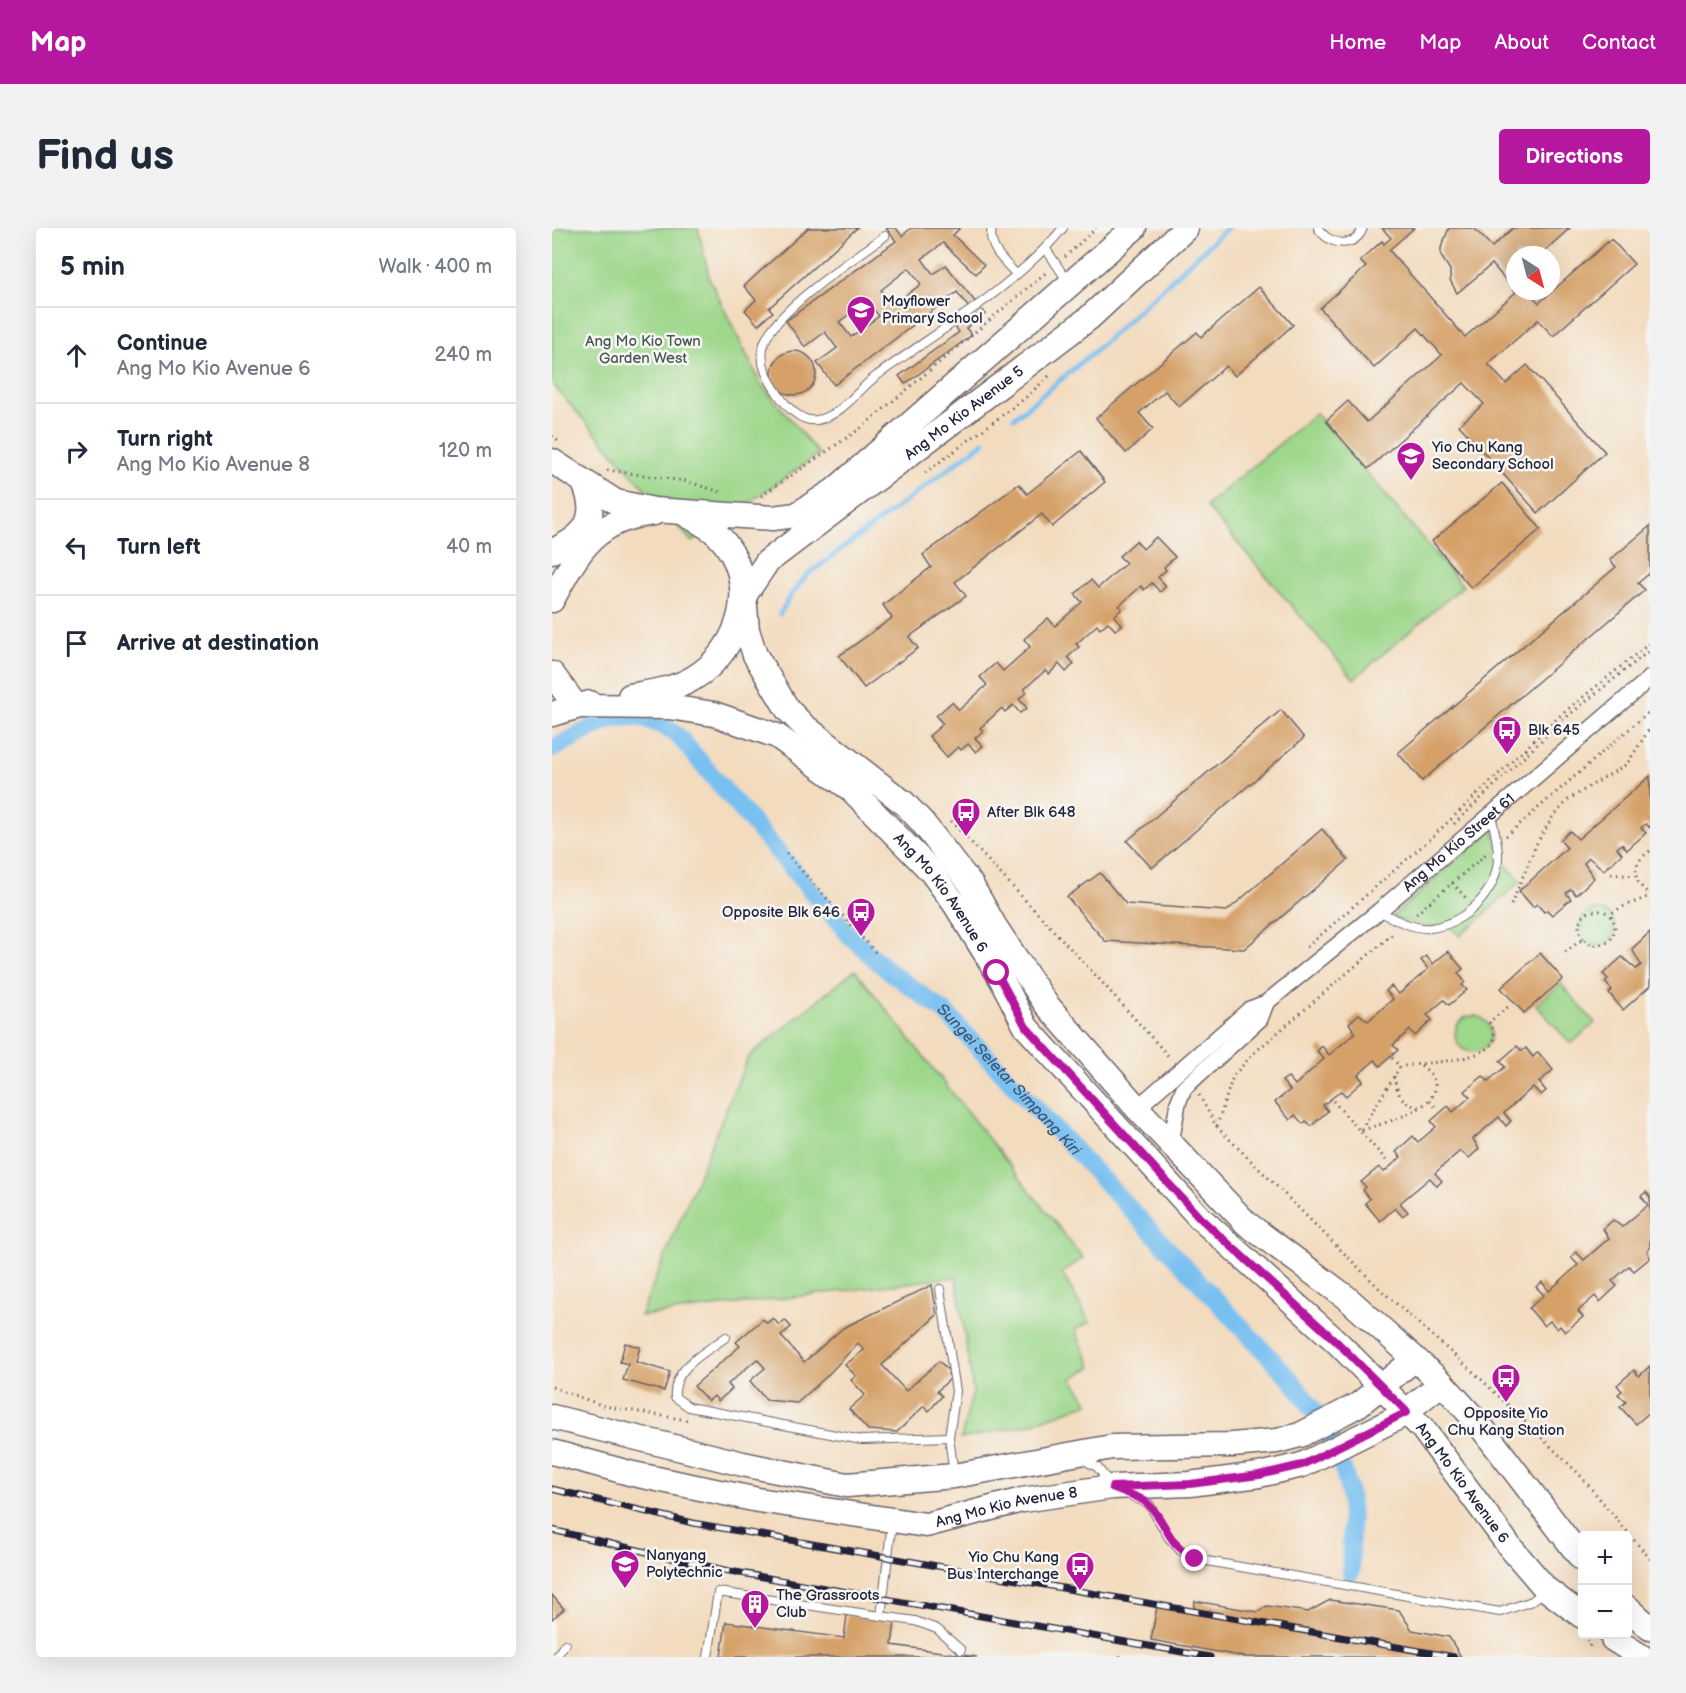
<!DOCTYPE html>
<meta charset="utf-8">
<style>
body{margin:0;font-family:"Balsamiq Sans",sans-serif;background:#f2f2f3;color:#1f2937}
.controls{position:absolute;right:18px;bottom:18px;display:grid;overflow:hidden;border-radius:6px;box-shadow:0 6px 24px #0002}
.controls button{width:54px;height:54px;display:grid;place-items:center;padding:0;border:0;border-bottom:2px solid #e0e1e3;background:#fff;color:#1f2937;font:30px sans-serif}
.compass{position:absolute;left:954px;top:18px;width:54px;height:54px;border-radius:50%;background:#fff;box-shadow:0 6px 24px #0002;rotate:144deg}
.stop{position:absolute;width:18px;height:18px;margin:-14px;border:4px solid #b5179e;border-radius:50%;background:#fff}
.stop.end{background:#b5179e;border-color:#fff;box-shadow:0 2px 6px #0008}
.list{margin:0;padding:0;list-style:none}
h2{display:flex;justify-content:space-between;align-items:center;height:78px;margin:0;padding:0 24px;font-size:26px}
h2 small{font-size:20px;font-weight:400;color:#747a83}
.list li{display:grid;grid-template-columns:39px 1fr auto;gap:18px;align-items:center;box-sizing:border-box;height:96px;padding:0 24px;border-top:2px solid #e0e1e3}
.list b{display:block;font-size:22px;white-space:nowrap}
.list p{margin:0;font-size:20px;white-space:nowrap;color:#747a83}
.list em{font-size:20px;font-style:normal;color:#747a83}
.icon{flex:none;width:33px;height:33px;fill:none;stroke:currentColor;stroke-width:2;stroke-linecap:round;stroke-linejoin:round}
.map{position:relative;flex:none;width:1098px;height:1429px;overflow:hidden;border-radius:6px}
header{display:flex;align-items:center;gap:36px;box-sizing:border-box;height:84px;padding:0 30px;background:#b5179e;color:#fff}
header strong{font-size:28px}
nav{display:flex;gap:33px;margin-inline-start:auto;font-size:21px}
.intro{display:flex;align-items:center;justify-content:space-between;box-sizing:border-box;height:144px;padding:0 36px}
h1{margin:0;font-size:42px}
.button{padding:15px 27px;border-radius:6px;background:#b5179e;color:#fff;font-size:21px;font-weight:700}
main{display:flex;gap:36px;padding:0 36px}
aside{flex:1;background:#fff;border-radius:6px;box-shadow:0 6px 24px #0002}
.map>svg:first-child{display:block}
.green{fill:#9dd78a;stroke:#607c62;stroke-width:1.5}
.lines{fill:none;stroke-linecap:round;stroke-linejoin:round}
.stream{stroke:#78c0f0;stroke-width:5}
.canal{stroke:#78c0f0;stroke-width:18}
.building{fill:#d5a169;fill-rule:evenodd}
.service-casing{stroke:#6b6369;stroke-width:10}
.minor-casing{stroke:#6b6369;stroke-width:18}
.primary-casing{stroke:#6b6369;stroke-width:27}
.path{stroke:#6b6369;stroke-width:3;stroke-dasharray:1.5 4.5;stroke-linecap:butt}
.service{stroke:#fff;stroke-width:8}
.minor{stroke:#fff;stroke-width:15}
.primary{stroke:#fff;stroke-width:24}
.rail-casing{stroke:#22223b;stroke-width:7}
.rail{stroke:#f6f6f2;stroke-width:4.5;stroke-dasharray:14;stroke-linecap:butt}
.route{stroke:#b5179e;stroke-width:8}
.labels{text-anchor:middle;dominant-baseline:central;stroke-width:5;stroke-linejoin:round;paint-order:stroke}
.poi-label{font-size:15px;fill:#22223b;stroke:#f6f6f2;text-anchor:start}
.park-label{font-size:15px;fill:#475853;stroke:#f6f6f2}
.street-label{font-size:15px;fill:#22223b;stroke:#f6f6f2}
.water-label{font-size:16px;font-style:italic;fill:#40597a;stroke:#f6f6f2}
</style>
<header>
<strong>Map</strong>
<nav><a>Home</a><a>Map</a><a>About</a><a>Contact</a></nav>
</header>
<div class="intro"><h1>Find us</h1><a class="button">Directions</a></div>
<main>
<aside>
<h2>5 min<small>Walk · 400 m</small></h2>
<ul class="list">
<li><svg class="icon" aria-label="ahead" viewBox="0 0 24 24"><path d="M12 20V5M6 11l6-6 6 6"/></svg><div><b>Continue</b><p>Ang Mo Kio Avenue 6</p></div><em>240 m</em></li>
<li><svg class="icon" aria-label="right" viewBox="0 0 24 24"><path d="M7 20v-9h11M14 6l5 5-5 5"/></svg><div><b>Turn right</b><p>Ang Mo Kio Avenue 8</p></div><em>120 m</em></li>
<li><svg class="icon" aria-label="left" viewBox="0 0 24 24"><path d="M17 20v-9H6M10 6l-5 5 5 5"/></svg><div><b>Turn left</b></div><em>40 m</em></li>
<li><svg class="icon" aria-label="arrive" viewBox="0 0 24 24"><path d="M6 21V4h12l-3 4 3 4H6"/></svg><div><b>Arrive at destination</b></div></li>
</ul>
</aside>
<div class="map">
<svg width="1098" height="1429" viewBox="0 0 1098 1429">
<rect width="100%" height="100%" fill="#f6f6f2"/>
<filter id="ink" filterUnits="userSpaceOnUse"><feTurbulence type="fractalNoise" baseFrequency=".0167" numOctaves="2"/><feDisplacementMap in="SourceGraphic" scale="12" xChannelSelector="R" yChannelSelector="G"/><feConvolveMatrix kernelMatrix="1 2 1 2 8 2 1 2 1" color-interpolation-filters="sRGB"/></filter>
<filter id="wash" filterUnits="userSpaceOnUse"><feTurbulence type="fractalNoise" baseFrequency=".008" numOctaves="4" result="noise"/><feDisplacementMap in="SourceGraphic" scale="24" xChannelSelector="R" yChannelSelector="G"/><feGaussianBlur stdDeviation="1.35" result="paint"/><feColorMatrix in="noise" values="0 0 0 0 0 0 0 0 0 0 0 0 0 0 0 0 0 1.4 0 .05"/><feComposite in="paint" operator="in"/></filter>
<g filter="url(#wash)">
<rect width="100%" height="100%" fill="#f3dbbe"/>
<!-- green -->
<g class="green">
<polygon points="0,0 146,0 158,52 209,156 267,226 140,314 0,156"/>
<polygon points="764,185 911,358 802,451 654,278"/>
<polygon points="942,599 946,629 969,653 908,708 894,696 877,700 839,690"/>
<circle cx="1045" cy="700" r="18"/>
<polygon points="303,742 531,1030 510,1045 538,1094 523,1102 540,1139 520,1150 537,1175 479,1196 409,1211 421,1163 404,1049 88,1088 196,829"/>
<polygon points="1009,756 1043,795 1019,816 984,777"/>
<circle cx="921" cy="806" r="18"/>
</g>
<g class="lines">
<!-- stream -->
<g class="stream">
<polyline points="462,190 542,124 675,0"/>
<polyline points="228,386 238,368 254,348 432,214"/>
<polyline points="169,552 171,563"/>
</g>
<!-- canal -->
<path class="canal" id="s1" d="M 0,521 C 49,497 74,470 126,508 L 297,707 L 334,741 L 392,783 L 741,1154 C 762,1182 784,1212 793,1247 C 802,1277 798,1313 799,1344"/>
</g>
<g id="blocks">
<!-- building -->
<g class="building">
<polygon points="256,0 305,0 217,80 221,84 206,97 193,82 204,72 192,58"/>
<path d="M 334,0 L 344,0 L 350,8 L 359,0 L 408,0 L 401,7 L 432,37 L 424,46 L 391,15 L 370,31 L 381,46 L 394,37 L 433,86 L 414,100 L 420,107 L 353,156 L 347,148 L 407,104 L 402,97 L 420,84 L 405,64 L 282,157 L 265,135 L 285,120 L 273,104 L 253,119 L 234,93 L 344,13 ZM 357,40 L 369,56 L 341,77 L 329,62 ZM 315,73 L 327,88 L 299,109 L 287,94 Z"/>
<polygon points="830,0 862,0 837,22 913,109 964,64 940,36 905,65 898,52 898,42 889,28 889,20 897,0 922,0 940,19 961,0 1018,0 988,27 963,27 963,63 976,63 987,75 1059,11 1082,36 1001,108 986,92 936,136 954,156 975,137 1053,224 986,285 907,197 932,176 912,155 816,241 774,193 796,173 815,194 890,127 866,100 822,140 768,80 814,39 808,33 830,13 832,16 839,10"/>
<polygon points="707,59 741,97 683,148 674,138 627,179 613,163 587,185 601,201 574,225 544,190 645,104 649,109"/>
<circle cx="242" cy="145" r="22"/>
<polygon points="529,223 553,254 500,299 490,286 403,354 414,368 357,409 366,420 312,460 287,428 340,390 331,377 379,339 371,327 467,256 475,266"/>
<polygon points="950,255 989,301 919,360 880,313"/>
<polygon points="1098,298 1098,345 1086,355 1093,362 870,553 846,525 1064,339 1058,332"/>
<polygon points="604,309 623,329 612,339 614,342 606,349 614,358 608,364 600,355 592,362 589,358 567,378 570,381 562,388 570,397 563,402 556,394 548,401 545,397 524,416 527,419 516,429 522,436 514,444 507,436 497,446 494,442 472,461 475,464 467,471 475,480 468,485 461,477 453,484 450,480 428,500 431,503 423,510 431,518 424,524 416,516 409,522 406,519 395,529 377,508 391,496 384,488 400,474 407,482 435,457 428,449 444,435 451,443 478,419 472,411 496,390 503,398 530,374 523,366 539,352 546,360 574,335 567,328 584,313 591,321"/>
<polygon points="729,482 752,510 600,640 575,613"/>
<polygon points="1098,548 1098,600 1094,596 1089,600 1094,605 1075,622 1070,616 1065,620 1070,626 1052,642 1037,630 1032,635 1042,650 1024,667 1019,661 1014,665 1019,671 1000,687 995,682 992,684 985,676 981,679 967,663 1015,620 1008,612 1018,603 1026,611"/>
<polygon points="770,601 796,632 692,721 553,713 515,669 548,645 574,676 675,683"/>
<polygon points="1098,704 1098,758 1071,782 1057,765 1060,762 1053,754 1056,751 1051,746 1070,729 1084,741 1089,737 1080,721"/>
<polygon points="896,723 911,741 906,745 913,754 910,757 915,762 897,777 892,772 875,787 880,792 863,808 858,802 841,817 846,822 828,838 823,832 806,847 811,853 794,868 789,863 771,877 776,883 759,898 754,893 751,896 743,887 738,892 723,874 738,862 730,853 736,849 743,857 772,831 765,823 770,818 777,827 803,805 797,795 807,786 816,793 841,771 834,763 839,758 847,766 876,741 869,732 874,728 881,736"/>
<polygon points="988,725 1011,751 972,785 949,760"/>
<polygon points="965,818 970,823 974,820 981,829 986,824 1001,842 987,854 994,863 989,867 981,859 952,885 959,893 954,898 947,889 921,911 927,921 917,930 908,923 883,945 890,953 885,958 878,950 848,975 856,984 850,988 843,980 828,993 813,975 818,971 811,962 814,959 809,954 827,939 832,944 849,929 844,924 861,908 866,914 884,899 879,893 896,878 901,884 918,869 913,863 931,848 936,853 953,839 948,833"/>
<polygon points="1094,964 1098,969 1098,1020 1095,1023 1098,1030 1082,1043 1077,1038 1060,1053 1065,1058 1048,1074 1043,1068 1026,1083 1031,1089 1013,1104 1008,1098 1005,1101 998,1093 992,1098 977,1080 992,1067 984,1059 990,1054 997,1063 1026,1037 1019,1029 1024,1024 1032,1032 1057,1010 1051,1001 1061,992 1070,999 1096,977 1089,968"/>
<polygon points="380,1057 385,1087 330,1137 354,1163 387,1133 398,1144 396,1146 399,1150 385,1163 390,1168 377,1183 372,1178 345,1204 316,1202 297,1181 313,1167 299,1152 304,1148 293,1137 312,1122 306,1115 273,1150 245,1175 214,1172 198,1153 213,1140 205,1131 176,1156 180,1161 166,1173 162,1168 156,1173 142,1158 188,1118 184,1114 211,1091 215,1095 221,1090 227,1097 233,1092 239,1099 229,1108 252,1134 291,1100"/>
<polygon points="73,1115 88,1119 84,1134 118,1144 112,1163 71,1152 76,1136 68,1134"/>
<polygon points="1098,1138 1098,1184 1084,1196 1068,1179 1074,1174 1066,1166 1070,1163 1065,1157 1082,1142 1087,1148"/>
<polygon points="0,1367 12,1381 0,1391"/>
<polygon points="778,1372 847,1382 860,1402 897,1409 909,1429 693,1429 599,1412 605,1378 641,1385 643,1373 706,1384 715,1378 756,1384"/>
<polygon points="295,1387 343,1393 340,1417 425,1429 169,1429 174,1394 292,1410"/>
</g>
</g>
</g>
<g filter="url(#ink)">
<use href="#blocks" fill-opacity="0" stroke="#6b6369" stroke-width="1.5"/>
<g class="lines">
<!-- service casing -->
<g class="service-casing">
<g id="service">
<path d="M 440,0 C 435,19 452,33 464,46"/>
<path d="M 766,0 C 776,17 803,22 811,0"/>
<path d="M 333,8 C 305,29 216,86 211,120 C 208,138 216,151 226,166 C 234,178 249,195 265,192 C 289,188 305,163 323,149 C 387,102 460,62 511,0"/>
<polyline points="494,21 516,54"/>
<path d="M 827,683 C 841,691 862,702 879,700 C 914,695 946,664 946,628 C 946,615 942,600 939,587"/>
<polyline points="388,1061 404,1163 397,1209 402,1246"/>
<path d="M 174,1109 C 154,1124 120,1140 123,1169 L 137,1179 L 310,1212 L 397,1209"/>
<polyline points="532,1232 545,1239 558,1255"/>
<polyline points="575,1266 597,1276 617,1310 628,1322 643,1331 948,1384 980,1373 992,1363"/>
<polyline points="329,1388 340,1294"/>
<polyline points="4,1429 13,1416"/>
<polyline points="156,1429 166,1364 363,1393 385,1401 409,1422"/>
</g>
</g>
<!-- minor casing -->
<g class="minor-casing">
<g id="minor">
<path id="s2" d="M 585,880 L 698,781 L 714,775 L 827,683 L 1098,450"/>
<polyline points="619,915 626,875 632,860 708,791 714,775"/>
</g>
</g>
<!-- primary casing -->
<g class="primary-casing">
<g id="primary">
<polyline points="0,233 64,274 102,282 221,290 244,287 283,262 582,0"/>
<path d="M 0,323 C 33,309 48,291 32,255"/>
<polyline points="192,368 195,402 203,427 236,482 252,498 352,575 370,594 418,655 443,699 494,776 585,880 694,995 795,1070 890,1155 927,1196 1030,1331"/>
<path id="s3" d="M 192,368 L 215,334 L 537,90 L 634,0"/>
<path d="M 0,372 C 26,324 42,291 102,285"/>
<polyline points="0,446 24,478"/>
<path d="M 78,468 C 99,464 121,462 140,451 C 190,422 210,352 166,307 C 158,299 146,293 135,287"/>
<path id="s4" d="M 24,478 L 117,479 L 162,486 L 225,508 L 300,562 L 378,642 L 403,676 L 449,750 L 474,799 L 648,990 L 786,1115 L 871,1201 L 958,1319 L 994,1361 L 1030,1388"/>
<polyline points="0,486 38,475"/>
<polyline points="0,1189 191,1236 295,1257 402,1248 560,1219 680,1217 725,1213 748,1207 806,1177 863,1131"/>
<path id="s5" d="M 0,1224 L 81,1246 L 206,1272 L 374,1297 L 470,1272 L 560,1259 L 638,1256 L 707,1247 L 750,1237 L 847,1189 L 890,1155"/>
<polyline points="1076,1380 1098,1400"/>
<polyline points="1061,1411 1090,1429"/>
</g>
</g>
<!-- path -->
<g class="path">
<polyline points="513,29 544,0"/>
<polyline points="0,208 6,213"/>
<polyline points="55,242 133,253 172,265"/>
<polyline points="373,245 472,171 498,147"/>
<polyline points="209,268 309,200 496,43"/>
<polyline points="399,593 547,751 619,831"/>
<polyline points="902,596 1012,491 1098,422"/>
<polyline points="954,608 1098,483"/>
<path d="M 1098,623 C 1079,635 1079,654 1098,666"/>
<polyline points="234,625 324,725"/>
<polyline points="1059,646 1083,648"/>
<polyline points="900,655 915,671"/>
<polyline points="959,677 985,615 1000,590 1017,571 1075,536 1098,500"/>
<polyline points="864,686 934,626"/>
<path d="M 1031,711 C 1018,690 1039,676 1058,686"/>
<polyline points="755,719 877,612 1010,486 1098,415"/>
<path d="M 1013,724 L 1031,711 L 1041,718 L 1057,714 C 1064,704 1065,697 1058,686 L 1070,679 L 1098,668"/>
<polyline points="840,830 848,839"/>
<path d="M 869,837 C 916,875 833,894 808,903 L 848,839 C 867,833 967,836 937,794 L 956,779"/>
<path d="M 842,848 C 845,865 849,876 867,879"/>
<polyline points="647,867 665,899 831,1064 928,1150 1027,1246 1098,1331"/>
<polyline points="781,873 835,933"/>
<polyline points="878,873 886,882"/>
<polyline points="665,898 681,848 702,825 843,704"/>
<polyline points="0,1159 52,1178 135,1192"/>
<polyline points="1031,1408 1038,1415 1037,1422"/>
<polyline points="568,1429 568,1426"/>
</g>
<!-- service -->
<use href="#service" class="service"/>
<!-- minor -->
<use href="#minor" class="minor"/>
<!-- primary -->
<use href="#primary" class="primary"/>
<!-- rail casing -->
<g class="rail-casing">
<g id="rail">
<polyline points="0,1261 141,1295 902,1429"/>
<polyline points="0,1302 172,1342 658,1429"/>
</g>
</g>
<!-- rail -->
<use href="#rail" class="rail"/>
</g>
</g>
<g class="lines" filter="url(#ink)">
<!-- route -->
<path class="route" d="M 445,745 L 474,799 L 648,990 L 786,1115 L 855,1184 L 750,1237 L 707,1247 L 638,1256 L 560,1259 C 571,1264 591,1269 598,1278 C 618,1300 612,1312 643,1331"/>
</g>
<!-- icons -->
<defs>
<g id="school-pin" transform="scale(1.5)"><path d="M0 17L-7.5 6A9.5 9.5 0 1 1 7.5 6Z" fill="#b5179e" stroke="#f6f6f2"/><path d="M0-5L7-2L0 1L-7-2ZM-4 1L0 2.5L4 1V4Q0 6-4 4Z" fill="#fff"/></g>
<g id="bus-pin" transform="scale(1.5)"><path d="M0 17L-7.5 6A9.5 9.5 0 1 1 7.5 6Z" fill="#b5179e" stroke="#f6f6f2"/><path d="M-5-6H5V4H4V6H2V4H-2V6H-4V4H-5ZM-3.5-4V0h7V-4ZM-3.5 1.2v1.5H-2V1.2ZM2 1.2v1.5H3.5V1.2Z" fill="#fff"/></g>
<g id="university-pin" transform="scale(1.5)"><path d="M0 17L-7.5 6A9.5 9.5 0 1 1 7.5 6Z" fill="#b5179e" stroke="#f6f6f2"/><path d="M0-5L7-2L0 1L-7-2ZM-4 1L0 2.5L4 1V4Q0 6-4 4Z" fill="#fff"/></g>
<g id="building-pin" transform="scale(1.5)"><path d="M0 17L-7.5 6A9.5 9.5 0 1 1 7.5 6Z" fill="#b5179e" stroke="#f6f6f2"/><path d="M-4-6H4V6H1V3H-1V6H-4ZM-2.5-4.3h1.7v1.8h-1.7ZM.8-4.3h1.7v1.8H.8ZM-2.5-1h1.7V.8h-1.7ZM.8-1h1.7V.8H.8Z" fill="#fff"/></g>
</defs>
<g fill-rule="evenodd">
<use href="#school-pin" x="309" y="82"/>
<use href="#school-pin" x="859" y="228"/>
<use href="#bus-pin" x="955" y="502"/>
<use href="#bus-pin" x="414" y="584"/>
<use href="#bus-pin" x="309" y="684"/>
<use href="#bus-pin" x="954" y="1150"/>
<use href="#university-pin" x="73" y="1336"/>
<use href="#bus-pin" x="528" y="1338"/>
<use href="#building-pin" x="203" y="1376"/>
</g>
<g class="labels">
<!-- poi labels -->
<g class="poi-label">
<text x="330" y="73">Mayflower<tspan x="330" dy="17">Primary School</tspan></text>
<text x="880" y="219">Yio Chu Kang<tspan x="880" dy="17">Secondary School</tspan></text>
<text x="976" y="502">Blk 645</text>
<text x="435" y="584">After Blk 648</text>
<text x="288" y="684" text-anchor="end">Opposite Blk 646</text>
<text x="954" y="1185" text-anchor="middle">Opposite Yio<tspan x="954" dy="17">Chu Kang Station</tspan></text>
<text x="94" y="1327">Nanyang<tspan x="94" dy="17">Polytechnic</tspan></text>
<text x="507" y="1329" text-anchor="end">Yio Chu Kang<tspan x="507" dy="17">Bus Interchange</tspan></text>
<text x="224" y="1367">The Grassroots<tspan x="224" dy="17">Club</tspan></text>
</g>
<!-- park labels -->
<g class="park-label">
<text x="91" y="113">Ang Mo Kio Town<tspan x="91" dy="17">Garden West</tspan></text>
</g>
<!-- street labels -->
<g class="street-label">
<text stroke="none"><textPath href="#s3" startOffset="288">Ang Mo Kio Avenue 5</textPath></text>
<text stroke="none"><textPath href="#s2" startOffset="418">Ang Mo Kio Street 61</textPath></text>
<text stroke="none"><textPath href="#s4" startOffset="434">Ang Mo Kio Avenue 6</textPath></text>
<text stroke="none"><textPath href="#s4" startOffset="1226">Ang Mo Kio Avenue 6</textPath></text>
<text stroke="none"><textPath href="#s5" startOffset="464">Ang Mo Kio Avenue 8</textPath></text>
</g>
<!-- water labels -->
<g class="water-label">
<text stroke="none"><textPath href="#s1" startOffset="616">Sungei Seletar Simpang Kiri</textPath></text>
</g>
</g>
</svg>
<div class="controls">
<button>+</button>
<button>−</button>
</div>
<svg class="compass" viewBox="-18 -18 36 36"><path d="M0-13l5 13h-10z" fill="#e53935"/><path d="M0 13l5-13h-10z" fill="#747a83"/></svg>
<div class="stop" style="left:445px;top:745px"></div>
<div class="stop end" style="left:643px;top:1331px"></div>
</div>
</main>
